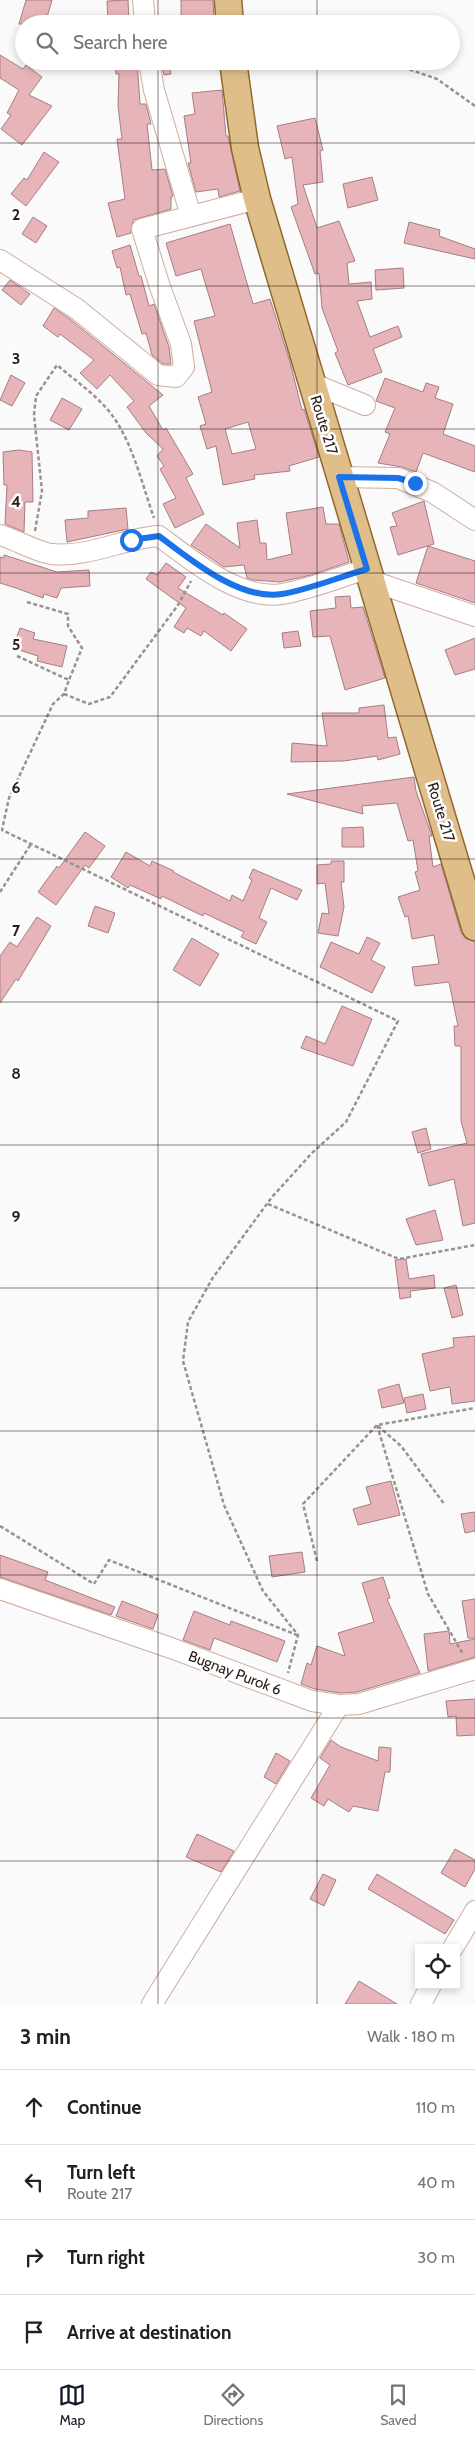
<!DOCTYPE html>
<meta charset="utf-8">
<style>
body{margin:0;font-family:Cabin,sans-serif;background:#f2f2f2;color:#202124}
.controls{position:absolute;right:15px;bottom:15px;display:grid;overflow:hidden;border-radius:0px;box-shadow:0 2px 8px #0003}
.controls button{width:45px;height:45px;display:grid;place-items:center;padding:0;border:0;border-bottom:1px solid #e0e0e0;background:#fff;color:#202124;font:25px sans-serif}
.stop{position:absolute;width:15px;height:15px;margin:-11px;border:4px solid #1a73e8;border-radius:50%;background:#fff}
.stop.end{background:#1a73e8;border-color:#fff;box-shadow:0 1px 5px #0008}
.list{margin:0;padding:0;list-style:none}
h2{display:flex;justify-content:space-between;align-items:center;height:65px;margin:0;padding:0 20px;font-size:21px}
h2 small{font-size:16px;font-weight:400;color:#757577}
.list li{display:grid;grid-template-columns:32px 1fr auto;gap:15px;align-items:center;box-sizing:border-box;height:75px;padding:0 20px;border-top:1px solid #e0e0e0}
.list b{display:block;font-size:19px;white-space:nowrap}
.list p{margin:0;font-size:16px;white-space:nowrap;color:#757577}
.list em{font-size:16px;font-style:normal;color:#757577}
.icon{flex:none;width:28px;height:28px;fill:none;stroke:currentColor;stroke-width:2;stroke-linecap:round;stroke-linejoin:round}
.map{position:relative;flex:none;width:475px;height:2004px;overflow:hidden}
.search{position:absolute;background:#fff;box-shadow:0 2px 8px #0003;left:15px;right:15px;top:15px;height:55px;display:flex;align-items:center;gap:12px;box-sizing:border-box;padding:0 18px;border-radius:28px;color:#757577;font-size:19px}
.sheet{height:365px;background:#fff}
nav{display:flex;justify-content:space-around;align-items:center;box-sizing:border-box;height:70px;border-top:1px solid #e0e0e0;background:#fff;font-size:14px;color:#757577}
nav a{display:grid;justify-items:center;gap:2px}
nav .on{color:#111827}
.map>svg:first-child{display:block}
.building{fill:#e7b4b9;stroke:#a67e82;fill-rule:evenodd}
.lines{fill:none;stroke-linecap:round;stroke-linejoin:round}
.minor-casing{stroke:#d2ac9c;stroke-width:22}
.major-casing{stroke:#91692e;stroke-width:29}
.path{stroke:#99928f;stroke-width:2.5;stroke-dasharray:4 2.5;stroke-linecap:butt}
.minor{stroke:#fff;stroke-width:20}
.major{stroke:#dfbe89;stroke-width:26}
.route{stroke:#1a73e8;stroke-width:6}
.grid{fill:none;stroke:#2a1c16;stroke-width:1;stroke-opacity:0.55}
.labels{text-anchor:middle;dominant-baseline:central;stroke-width:5;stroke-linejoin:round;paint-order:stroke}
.street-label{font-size:15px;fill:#2a1c16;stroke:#fff}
.grid-label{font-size:16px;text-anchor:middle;font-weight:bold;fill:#2a1c16;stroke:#fff;stroke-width:5;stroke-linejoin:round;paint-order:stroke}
</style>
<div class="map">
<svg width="475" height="2004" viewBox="0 0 475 2004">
<rect width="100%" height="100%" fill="#fafafa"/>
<!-- building -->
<g class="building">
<polygon points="26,0 52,0 45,24 19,24"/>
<polygon points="128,0 129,22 108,23 107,1"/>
<polygon points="181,0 213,0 214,24 181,24"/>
<polygon points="0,55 23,69 26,65 42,77 29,95 52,106 22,145 1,129 11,115 7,113 19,90 0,78"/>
<polygon points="115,61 137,61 140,104 146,104 151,124 147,124 152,170 165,169 173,196 171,197 171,209 133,220 131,233 117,237 108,203 125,199 117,139 122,139 118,106 119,74 116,74"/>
<polygon points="161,61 169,61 171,74 164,75"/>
<polygon points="222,90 226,136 228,136 240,191 219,197 218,189 196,192 188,163 191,163 184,116 195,114 192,93"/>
<polygon points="315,118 323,150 320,151 323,182 303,185 317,228 339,221 355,261 347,263 349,284 371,282 372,299 357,301 370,337 398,326 402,337 373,349 382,372 348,385 335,353 338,351 322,308 319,273 315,274 291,207 298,204 292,157 285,159 277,126"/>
<polygon points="44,152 59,162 26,206 11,194 24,178 27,180"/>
<polygon points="372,177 378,200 348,208 343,184"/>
<polygon points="33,217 47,226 36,243 22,234"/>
<polygon points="409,222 440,230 439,236 475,249 475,259 404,243"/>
<path d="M 230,224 L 253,304 L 270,299 L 290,362 L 302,410 L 304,409 L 319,457 L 289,466 L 290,471 L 254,475 L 255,479 L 223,485 L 216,446 L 207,449 L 200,426 L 206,424 L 198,397 L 212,392 L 194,321 L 215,316 L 201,269 L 176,276 L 166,243 ZM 248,422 L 256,449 L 232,454 L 225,429 Z"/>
<polygon points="130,245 139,276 141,276 149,306 154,304 169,347 171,364 163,364 152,355 146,333 142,334 130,294 126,295 120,267 117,268 112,251"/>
<polygon points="403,268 404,288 376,290 375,270"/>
<polygon points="10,280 30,294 21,305 2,290"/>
<polygon points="54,308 70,319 163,395 149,406 163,430 166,428 193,474 186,478 204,514 175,528 163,504 176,498 160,469 164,466 157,456 163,449 146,433 127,407 134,401 110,375 97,389 80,373 94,360 60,334 58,337 43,326"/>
<polygon points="11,375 25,383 12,406 0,400"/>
<polygon points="385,378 423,392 426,383 439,387 435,398 453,404 443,434 475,446 475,472 423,453 416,472 402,467 378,463 390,434 385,432 395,408 376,401"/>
<polygon points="62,398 82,409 69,430 50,420"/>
<polygon points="19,450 32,452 33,502 25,502 24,532 5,524 7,485 4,485 3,452"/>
<polygon points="424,501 434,544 398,555 390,527 397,526 392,513"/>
<polygon points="323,507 326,524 339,524 349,562 311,575 280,582 253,580 247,578 244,565 224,567 191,545 206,524 240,548 237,523 257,520 260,543 266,543 267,560 292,554 286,513"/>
<polygon points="126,508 128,529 67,542 65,520 88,518 88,511"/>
<polygon points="428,546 475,561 475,603 416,583"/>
<polygon points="4,555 57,572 89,570 90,586 61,588 57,598 44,594 43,598 16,588 0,583 0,557 4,558"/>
<polygon points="166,563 186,577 178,588 223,615 224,613 247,629 231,651 204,631 201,636 187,628 184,633 174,627 186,608 146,579 151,572 157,575"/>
<polygon points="350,596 351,608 363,607 385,678 345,690 330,636 313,637 310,611 336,608 335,597"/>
<polygon points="20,628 35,633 33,639 67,646 62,667 37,661 38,656 13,648"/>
<polygon points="298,631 301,646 284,648 282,633"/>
<polygon points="475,638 475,669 455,675 445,650"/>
<polygon points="384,705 388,738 396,737 400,754 378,760 377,756 344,761 291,762 292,743 327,746 322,713 359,713 359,708"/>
<polygon points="414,777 416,791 432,836 429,836 433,867 441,864 461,932 465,938 475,942 475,1223 463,1226 454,1179 429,1186 421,1154 467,1143 461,1121 461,1046 455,1046 454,1026 458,1026 449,982 415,986 412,967 439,964 434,935 412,939 408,916 405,917 398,897 420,890 415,872 418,871 413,840 408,841 397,803 362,806 363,814 287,794"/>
<polygon points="363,827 364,847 342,847 342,828"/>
<polygon points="85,832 105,846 89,868 85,865 56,905 38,892 57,866 59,868"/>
<polygon points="126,852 150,866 152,861 174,871 173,872 230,901 232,895 243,901 252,880 249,878 253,869 302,890 297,900 271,888 259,918 267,922 256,944 241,937 244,932 204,913 203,916 162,896 161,899 130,885 128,888 111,877"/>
<polygon points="331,861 344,861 344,882 341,882 344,907 338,936 318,933 322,913 329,914 325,883 317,884 317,865 331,864"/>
<polygon points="95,906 115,913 108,933 88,926"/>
<polygon points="37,917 51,926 18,981 16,979 0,1003 0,956 10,942 17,947"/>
<polygon points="367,937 380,943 371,960 385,967 372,993 320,967 331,942 359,954"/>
<polygon points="192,938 219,954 200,986 173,970"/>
<polygon points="342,1006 372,1019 353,1066 301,1048 306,1036 325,1044"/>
<polygon points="426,1128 431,1149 418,1153 412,1132"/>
<polygon points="435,1210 443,1240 416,1245 406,1219"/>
<polygon points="406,1259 409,1279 434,1275 435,1288 410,1291 411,1297 400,1299 395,1260"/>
<polygon points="456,1285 463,1315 452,1318 444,1288"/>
<polygon points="475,1336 475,1401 452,1404 450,1387 430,1391 422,1354 454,1347 453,1338"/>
<polygon points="399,1384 404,1403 382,1408 378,1390"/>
<polygon points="423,1394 426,1409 407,1413 404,1398"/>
<polygon points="391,1481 400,1515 358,1525 353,1509 371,1504 366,1487"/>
<polygon points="475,1512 475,1531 465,1533 461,1514"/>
<polygon points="302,1552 305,1572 272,1577 269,1556"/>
<polygon points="0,1555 48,1572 45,1580 115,1607 111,1615 0,1577"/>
<polygon points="383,1577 390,1598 387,1599 420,1673 357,1692 340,1693 315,1689 301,1684 307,1663 311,1665 317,1646 345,1656 338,1633 374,1622 362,1583"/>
<polygon points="475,1599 475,1638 468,1638 462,1601"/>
<polygon points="122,1601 158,1615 153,1629 116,1616"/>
<polygon points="194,1611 230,1625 231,1621 285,1641 277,1662 214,1638 210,1650 183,1640"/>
<polygon points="449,1631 450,1644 475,1639 475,1657 428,1671 424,1634"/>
<polygon points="475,1699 475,1735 457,1736 456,1716 448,1717 446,1701"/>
<polygon points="331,1740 341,1747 378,1761 379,1747 391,1748 390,1772 385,1772 378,1811 353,1806 349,1812 328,1799 324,1806 311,1798 330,1765 320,1758"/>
<polygon points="276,1753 290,1761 276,1784 264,1777"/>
<polygon points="197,1834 234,1851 221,1872 186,1857"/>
<polygon points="455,1849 475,1860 475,1869 465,1887 441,1873"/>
<polygon points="323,1874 336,1880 324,1906 310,1899"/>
<polygon points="377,1874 454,1920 445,1934 368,1889"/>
<polygon points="359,1981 397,2004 345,2004"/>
</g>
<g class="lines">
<!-- minor casing -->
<g class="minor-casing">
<g id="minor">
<polyline points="143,0 145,24"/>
<polyline points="149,61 154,90 191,216"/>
<polyline points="0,260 77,309 158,375 176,377 184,367 181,344 160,287 142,229 257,199"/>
<polyline points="311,383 365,405"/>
<polyline points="339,477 398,478 432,492 475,520"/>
<path d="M 0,535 C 17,540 34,551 51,554 C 88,558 124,538 159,536 C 191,560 240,601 282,594 C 311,589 339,577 367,569"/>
<polyline points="372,581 475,616"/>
<polyline points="0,1589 171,1648 312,1701 339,1705 359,1704 475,1669"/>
<polyline points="453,1948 475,1911"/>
<polyline points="152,2004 339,1705"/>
<polyline points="421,2004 431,1985"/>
</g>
</g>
<!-- major casing -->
<g class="major-casing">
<g id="major">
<polyline points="228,0 230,24"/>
<polyline points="233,61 245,148 257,199 475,927"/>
</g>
</g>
<!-- path -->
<g class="path">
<polyline points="385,61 437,79 475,106"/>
<path d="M 35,531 L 42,491 L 34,415 L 36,396 L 57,365 C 78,383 104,400 118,424 C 135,452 143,487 154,518"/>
<polyline points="27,602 68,614 68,626 82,648 69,680"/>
<polyline points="17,656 69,680 64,694 53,704 9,798 2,830 398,1021 346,1122 312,1153 272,1197 212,1279 188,1322 183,1361 224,1505 263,1591 298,1635 288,1673"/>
<polyline points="64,694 89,704 110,697 178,605 191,581"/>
<polyline points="0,892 31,844"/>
<polyline points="268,1204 399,1259 475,1245"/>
<polyline points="377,1425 428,1594 463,1654"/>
<polyline points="378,1426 401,1446 445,1505"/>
<polyline points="0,1526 94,1584 109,1560 297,1635"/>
<polyline points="317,1561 303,1504 377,1425 475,1408"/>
</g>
<!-- minor -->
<use href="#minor" class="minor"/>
<!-- major -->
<use href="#major" class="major"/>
</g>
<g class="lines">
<!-- route -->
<path class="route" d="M 131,540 L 159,536 C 191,560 240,601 282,594 C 311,589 339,577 367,569 L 339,477 L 398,478 L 415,483"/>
</g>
<!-- grid -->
<path class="grid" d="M 158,0 L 158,24M 317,0 L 317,24M 158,61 L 158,2004M 317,61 L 317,2004M 0,143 L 475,143M 0,286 L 475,286M 0,429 L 475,429M 0,573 L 475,573M 0,716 L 475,716M 0,859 L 475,859M 0,1002 L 475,1002M 0,1145 L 475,1145M 0,1288 L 475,1288M 0,1431 L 475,1431M 0,1575 L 475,1575M 0,1718 L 475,1718M 0,1861 L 475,1861"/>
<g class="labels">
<!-- street labels -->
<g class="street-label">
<text transform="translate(324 425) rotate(73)">Route 217</text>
<text transform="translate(441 812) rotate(73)">Route 217</text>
<text transform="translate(235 1673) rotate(21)">Bugnay Purok 6</text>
</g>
</g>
<g class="grid-label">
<text x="16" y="220">2</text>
<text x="16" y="364">3</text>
<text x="16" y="507">4</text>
<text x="16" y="650">5</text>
<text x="16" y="793">6</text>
<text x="16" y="936">7</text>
<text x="16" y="1079">8</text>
<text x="16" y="1222">9</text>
</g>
</svg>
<div class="controls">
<button><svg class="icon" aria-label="locate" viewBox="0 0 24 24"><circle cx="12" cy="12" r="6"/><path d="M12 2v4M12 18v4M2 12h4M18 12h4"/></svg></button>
</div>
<div class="stop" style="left:131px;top:540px"></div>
<div class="stop end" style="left:415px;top:483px"></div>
<div class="search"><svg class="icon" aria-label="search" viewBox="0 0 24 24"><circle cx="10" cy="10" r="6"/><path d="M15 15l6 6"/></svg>Search here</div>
</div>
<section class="sheet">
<h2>3 min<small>Walk · 180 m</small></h2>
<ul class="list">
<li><svg class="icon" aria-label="ahead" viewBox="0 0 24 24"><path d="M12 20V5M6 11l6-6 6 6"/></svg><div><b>Continue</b></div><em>110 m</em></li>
<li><svg class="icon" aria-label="left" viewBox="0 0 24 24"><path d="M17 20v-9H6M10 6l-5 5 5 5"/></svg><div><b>Turn left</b><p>Route 217</p></div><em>40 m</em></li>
<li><svg class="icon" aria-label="right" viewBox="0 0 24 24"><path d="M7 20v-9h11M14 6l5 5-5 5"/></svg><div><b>Turn right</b></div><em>30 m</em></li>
<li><svg class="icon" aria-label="arrive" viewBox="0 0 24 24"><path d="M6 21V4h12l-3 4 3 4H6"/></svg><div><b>Arrive at destination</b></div></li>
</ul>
</section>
<nav>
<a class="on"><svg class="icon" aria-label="map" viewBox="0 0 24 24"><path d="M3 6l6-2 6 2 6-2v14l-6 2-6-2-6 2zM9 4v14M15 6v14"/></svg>Map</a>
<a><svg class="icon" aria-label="directions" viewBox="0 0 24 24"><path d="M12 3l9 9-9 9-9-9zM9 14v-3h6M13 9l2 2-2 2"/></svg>Directions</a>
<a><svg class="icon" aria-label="saved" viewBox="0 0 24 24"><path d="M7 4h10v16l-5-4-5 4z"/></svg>Saved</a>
</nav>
